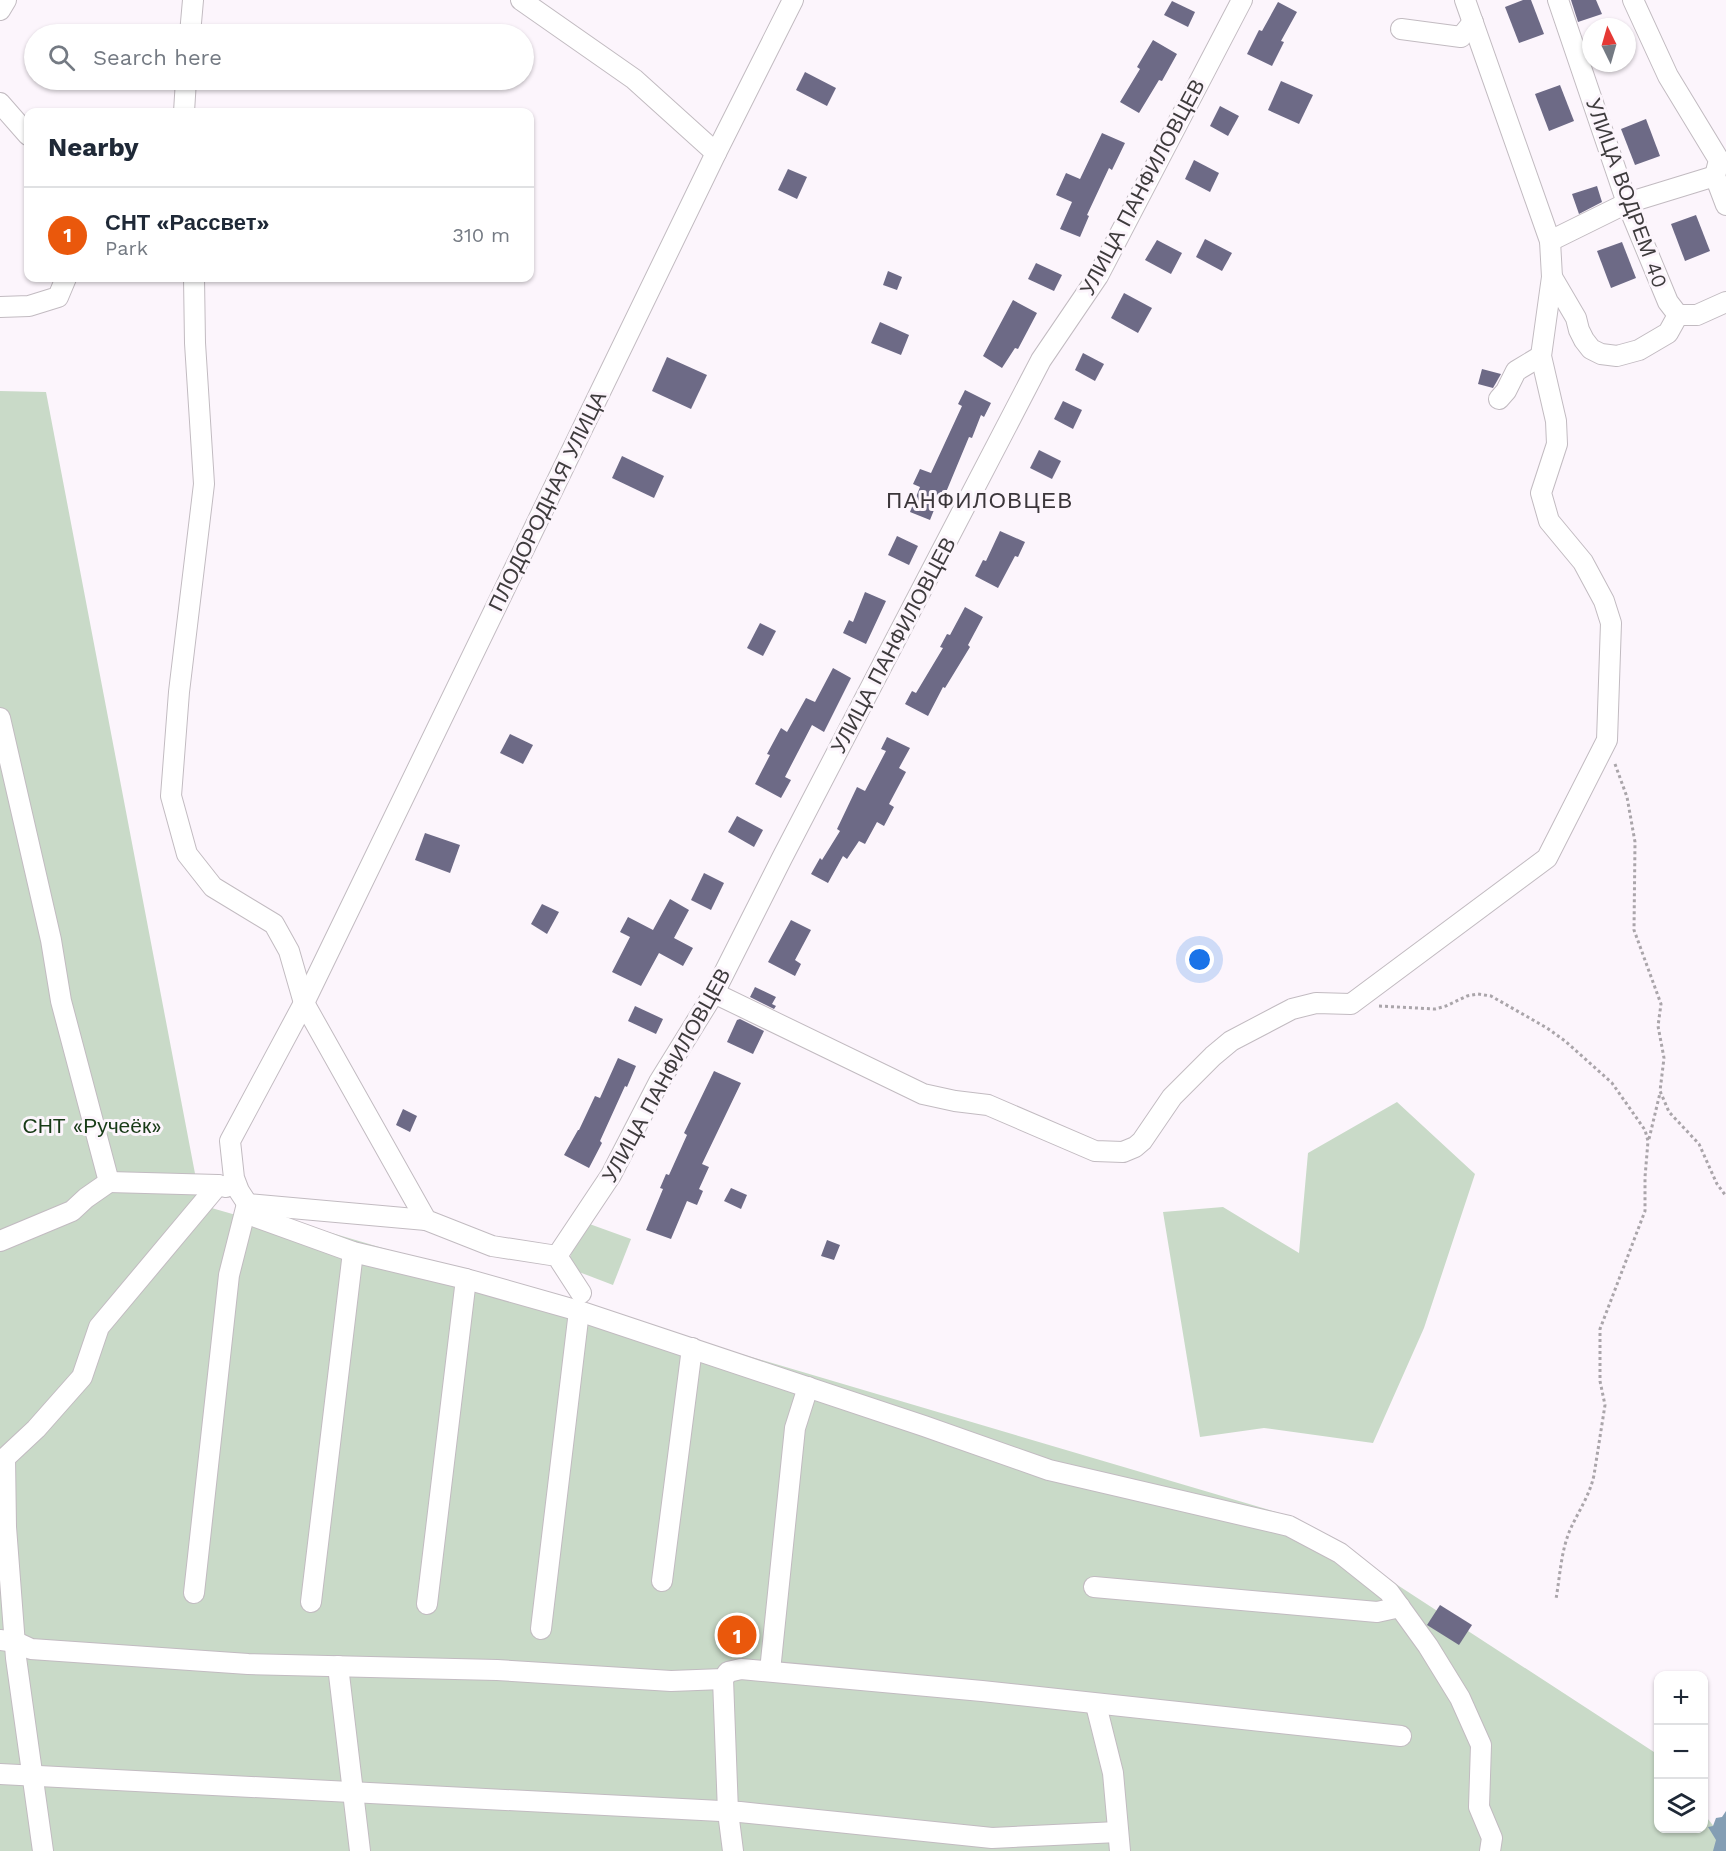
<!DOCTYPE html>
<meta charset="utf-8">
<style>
body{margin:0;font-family:"Work Sans",sans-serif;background:#f6f6f7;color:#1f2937}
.controls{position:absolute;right:18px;bottom:18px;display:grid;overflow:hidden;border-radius:12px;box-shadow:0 2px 4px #0004}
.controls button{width:54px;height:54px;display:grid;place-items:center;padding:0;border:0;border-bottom:2px solid #e0e1e3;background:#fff;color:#1f2937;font:30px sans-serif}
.compass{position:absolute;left:1582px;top:18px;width:54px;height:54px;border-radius:50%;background:#fff;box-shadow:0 2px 4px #0004;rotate:355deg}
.you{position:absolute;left:1200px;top:960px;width:21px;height:21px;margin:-15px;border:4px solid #fff;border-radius:50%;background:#1a73e8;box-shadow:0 0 0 9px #1a73e833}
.badge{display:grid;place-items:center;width:39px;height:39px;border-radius:50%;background:#ea580c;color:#fff;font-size:20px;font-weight:700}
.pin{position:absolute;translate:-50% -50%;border:3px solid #fff;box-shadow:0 2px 6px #0006}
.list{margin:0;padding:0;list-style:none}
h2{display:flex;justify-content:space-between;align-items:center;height:78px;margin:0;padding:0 24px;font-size:26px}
h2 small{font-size:20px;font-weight:400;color:#747a83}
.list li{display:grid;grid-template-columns:39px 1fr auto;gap:18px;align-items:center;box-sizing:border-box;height:96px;padding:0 24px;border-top:2px solid #e0e1e3}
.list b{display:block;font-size:22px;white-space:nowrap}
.list p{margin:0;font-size:20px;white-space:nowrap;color:#747a83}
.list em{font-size:20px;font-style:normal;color:#747a83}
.icon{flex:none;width:33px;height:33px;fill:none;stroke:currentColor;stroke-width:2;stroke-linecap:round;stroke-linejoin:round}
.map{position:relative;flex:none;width:1726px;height:1851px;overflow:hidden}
.search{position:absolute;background:#fff;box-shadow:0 2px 4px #0004;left:24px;top:24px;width:510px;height:66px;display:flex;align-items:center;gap:15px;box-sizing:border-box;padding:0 21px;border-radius:33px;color:#747a83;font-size:22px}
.panel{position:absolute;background:#fff;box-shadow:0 2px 4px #0004;left:24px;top:108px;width:510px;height:174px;border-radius:12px}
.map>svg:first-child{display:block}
.green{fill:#c9dac8}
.water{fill:#849eb4}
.building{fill:#6d6a86}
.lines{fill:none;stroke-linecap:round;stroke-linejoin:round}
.minor-casing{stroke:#c2bbc1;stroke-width:22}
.path{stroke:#aaa5aa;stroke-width:3;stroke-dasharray:3 3;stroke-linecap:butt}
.minor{stroke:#fff;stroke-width:20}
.labels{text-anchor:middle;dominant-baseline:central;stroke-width:6;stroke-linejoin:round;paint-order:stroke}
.street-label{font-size:21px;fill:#3e3b3d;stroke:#fcf5fc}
.park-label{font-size:21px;fill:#183b17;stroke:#fcf5fc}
.neighbourhood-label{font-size:22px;letter-spacing:1.5px;fill:#3b363a;stroke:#fcf5fc}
</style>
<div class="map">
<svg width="1726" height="1851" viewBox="0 0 1726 1851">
<rect width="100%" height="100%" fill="#fcf5fc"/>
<!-- green -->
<g class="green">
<polygon points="0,391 46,392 201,1205 236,1215 254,1210 1293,1517 1654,1752 1658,1758 1658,1828 1704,1828 1704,1814 1726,1842 1726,1851 0,1851"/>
<polygon points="1397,1102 1475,1174 1424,1328 1373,1443 1264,1428 1200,1437 1163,1212 1223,1207 1299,1253 1308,1153"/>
<polygon points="584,1222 631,1239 613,1285 566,1267"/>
</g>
<!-- water -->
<polygon class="water" points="1726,1811 1726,1851 1713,1851 1716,1840 1708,1827 1713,1826 1716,1818 1722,1817"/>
<!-- building -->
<g class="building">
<polygon points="1523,0 1531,0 1544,34 1519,43 1505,7"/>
<polygon points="1571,0 1596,0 1602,14 1578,22"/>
<polygon points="1172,1 1195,12 1188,27 1164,15"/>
<polygon points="1278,2 1297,12 1281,41 1284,42 1272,66 1247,54 1259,30 1262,31"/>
<polygon points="1153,40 1177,54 1162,81 1159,80 1139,113 1120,102 1140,69 1137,67"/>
<polygon points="805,72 836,88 827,106 796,90"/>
<polygon points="1281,81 1313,95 1299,124 1268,110"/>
<polygon points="1560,85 1574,121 1549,131 1535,94"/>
<polygon points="1220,106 1239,116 1228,136 1210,126"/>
<polygon points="1646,119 1660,156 1635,165 1621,129"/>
<polygon points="1102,133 1125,143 1112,170 1109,168 1087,215 1089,216 1080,237 1060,229 1072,202 1056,195 1066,173 1080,179"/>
<polygon points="1194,160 1219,173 1210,192 1185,179"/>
<polygon points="788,169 807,177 797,199 778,190"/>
<polygon points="1597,186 1602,202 1579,214 1572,194"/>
<polygon points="1696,215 1710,251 1685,261 1671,224"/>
<polygon points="1205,239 1232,253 1222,271 1196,257"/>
<polygon points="1157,240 1182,253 1171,274 1145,260"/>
<polygon points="1622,242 1636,278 1611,288 1597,251"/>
<polygon points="1036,263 1062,275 1054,291 1028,279"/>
<polygon points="888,271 902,277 897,290 883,285"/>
<polygon points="1124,293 1152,308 1138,333 1111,318"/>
<polygon points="1013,300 1037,313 1018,349 1015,348 1002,368 983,356"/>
<polygon points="880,322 909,335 901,355 871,343"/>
<polygon points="1083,353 1104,364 1095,381 1075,370"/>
<polygon points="667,357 707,375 691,409 652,391"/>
<polygon points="1482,369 1501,374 1493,388 1478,384"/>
<polygon points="965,390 991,403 984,417 981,415 972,438 969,437 944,497 940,495 930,520 910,512 920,487 913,484 920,469 931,473 962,406 958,404"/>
<polygon points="1063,401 1082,410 1073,429 1054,419"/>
<polygon points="1039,450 1061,461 1052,479 1030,468"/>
<polygon points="622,456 664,476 654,498 612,478"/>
<polygon points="1000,531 1025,542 1018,557 1015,556 998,588 975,576 983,560 986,561"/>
<polygon points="897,536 918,546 909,565 888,555"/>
<polygon points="865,592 886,601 866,644 843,633 849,620 853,622"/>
<polygon points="965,607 983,617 968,645 970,647 945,688 943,687 928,716 905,704 912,691 916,693 943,648 940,647 947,634 950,635"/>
<polygon points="760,623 776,631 763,656 747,648"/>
<polygon points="833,668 851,678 824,732 812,725 785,777 791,780 781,798 755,784 770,755 767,754 781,728 787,732 806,698 815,702"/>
<polygon points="510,734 533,745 523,764 500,753"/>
<polygon points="887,737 910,748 899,768 906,772 889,804 894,807 884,826 877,822 865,844 859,841 847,859 843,856 828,883 811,874 820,858 822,860 840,831 837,829 857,787 865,791 886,751 881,749"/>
<polygon points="737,816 763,830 754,847 728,832"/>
<polygon points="425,833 460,845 450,873 415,860"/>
<polygon points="704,873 724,883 711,910 691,900"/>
<polygon points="670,899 689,910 674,938 693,948 683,966 659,953 641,986 612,972 630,937 620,932 628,917 653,930"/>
<polygon points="542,904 559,912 547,934 531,924"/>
<polygon points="791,920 811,930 795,960 801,964 795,976 768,962"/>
<polygon points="755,987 776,997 772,1004 776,1006 774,1009 750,997"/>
<polygon points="635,1006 663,1019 656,1034 628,1021"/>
<polygon points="740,1019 764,1031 753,1054 727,1042 737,1020"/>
<polygon points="618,1058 636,1066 627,1087 625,1086 600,1141 602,1143 589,1168 564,1155 578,1130 579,1130 595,1096 600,1098"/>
<polygon points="714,1071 741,1083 702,1164 709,1167 699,1189 703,1191 697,1205 687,1201 671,1239 646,1230 663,1189 660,1188 666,1174 669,1175 687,1135 684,1133"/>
<polygon points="403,1109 417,1116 410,1132 396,1125"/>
<polygon points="731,1188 747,1195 741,1209 724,1201"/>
<polygon points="827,1240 840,1245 834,1260 821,1256"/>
<polygon points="1440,1605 1472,1625 1459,1645 1427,1625"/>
</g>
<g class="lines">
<!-- minor casing -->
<g class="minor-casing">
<g id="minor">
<polyline points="521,0 634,79 716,153"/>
<polyline points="793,0 716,153 304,1003 230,1141 234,1178 239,1191 256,1217 353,1252 466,1279 579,1311 924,1426 1049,1470 1289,1526 1340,1553 1389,1592 1428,1646 1460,1698 1481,1745 1479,1807 1492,1838 1490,1851"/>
<polyline points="1558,0 1627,203 1668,302 1678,315"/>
<polyline points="1633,0 1668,76 1719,160 1715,176 1726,205"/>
<polyline points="0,10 6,0"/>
<polyline points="1401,29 1461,37 1473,22"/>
<polyline points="190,34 193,0"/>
<polyline points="0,103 28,135"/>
<polyline points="184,112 186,80"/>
<polyline points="1550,241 1627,203 1715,176"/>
<polyline points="1552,277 1576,318 1579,330 1584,340 1591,349 1601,354 1617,356 1639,350 1668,333 1678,315 1697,315 1726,302"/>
<polyline points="194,278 195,343 204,484 179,692 171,796 187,854 213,887 274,924 289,951 304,1003 426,1220 492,1246 557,1256 581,1293"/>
<polyline points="0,307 29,306 58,297 66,278"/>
<polyline points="1499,399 1506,391 1516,371 1541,356"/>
<polyline points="0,718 51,940 61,1001 109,1182 86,1198 72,1211 0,1241"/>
<polyline points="714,993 923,1094 955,1101 988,1105 1095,1151 1123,1152 1135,1147 1142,1141 1172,1097 1213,1056 1231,1041 1292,1009 1316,1003 1351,1004 1547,858 1607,740 1611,623 1604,601 1583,562 1549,521 1541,493 1557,444 1556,421 1541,356 1552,277 1550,241 1465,0"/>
<polyline points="109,1182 218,1185 226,1187"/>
<polyline points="557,1256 611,1175 659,1082 714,993 782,858 1041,360 1098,276 1242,0"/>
<polyline points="662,1581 692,1348"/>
<polyline points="1094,1587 1377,1612 1400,1607"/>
<polyline points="194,1593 229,1275 247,1204 426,1220"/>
<polyline points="311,1602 353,1252"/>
<polyline points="427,1604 466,1279"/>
<polyline points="541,1629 579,1311"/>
<polyline points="0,1640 16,1642 31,1649 248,1664 497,1670 671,1681 723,1679 728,1672 741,1669 982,1691 1401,1736"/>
<polyline points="338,1666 360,1851"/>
<polyline points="770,1671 795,1428 808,1387"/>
<polyline points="723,1679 728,1812 733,1851"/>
<polyline points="1096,1705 1113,1773 1120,1851"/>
<polyline points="0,1774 740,1812 992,1838 1118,1832"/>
<polyline points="43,1851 16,1658 6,1527 5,1458 36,1429 82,1377 99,1327 218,1185"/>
</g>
</g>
<!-- path -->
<g class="path">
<polyline points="1615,764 1627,797 1635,842 1634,930 1661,1004 1658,1026 1664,1058 1660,1091 1669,1112 1699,1144 1717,1184 1726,1196"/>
<path d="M 1379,1006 L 1435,1009 L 1446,1006 L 1467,996 L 1478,994 L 1491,996 L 1547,1028 L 1565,1041 L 1612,1083 L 1645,1130 L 1648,1141 L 1645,1177 L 1645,1211 L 1600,1329 L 1600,1381 L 1605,1405 L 1594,1475 C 1590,1495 1578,1512 1570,1530 C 1561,1551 1560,1576 1556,1599"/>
<polyline points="1649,1139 1660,1093"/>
</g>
<!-- minor -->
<use href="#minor" class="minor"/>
</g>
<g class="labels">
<!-- street labels -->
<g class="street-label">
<text transform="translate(1142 187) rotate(-62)">УЛИЦА ПАНФИЛОВЦЕВ</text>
<text transform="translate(1627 193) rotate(70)">УЛИЦА ВОДРЕМ 40</text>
<text transform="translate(547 501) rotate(-64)">ПЛОДОРОДНАЯ УЛИЦА</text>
<text transform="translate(893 645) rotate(-62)">УЛИЦА ПАНФИЛОВЦЕВ</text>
<text transform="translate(666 1075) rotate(-61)">УЛИЦА ПАНФИЛОВЦЕВ</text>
</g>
<!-- park labels -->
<g class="park-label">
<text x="92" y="1125">СНТ «Ручеёк»</text>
</g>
<!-- neighbourhood labels -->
<g class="neighbourhood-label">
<text x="980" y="500">ПАНФИЛОВЦЕВ</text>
</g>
</g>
</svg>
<div class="controls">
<button>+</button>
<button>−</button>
<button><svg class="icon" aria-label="layers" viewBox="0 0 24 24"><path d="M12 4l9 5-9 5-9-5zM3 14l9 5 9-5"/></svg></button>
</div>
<svg class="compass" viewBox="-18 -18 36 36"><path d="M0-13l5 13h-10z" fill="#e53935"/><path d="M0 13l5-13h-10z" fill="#747a83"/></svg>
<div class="you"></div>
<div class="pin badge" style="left:737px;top:1635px">1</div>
<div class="search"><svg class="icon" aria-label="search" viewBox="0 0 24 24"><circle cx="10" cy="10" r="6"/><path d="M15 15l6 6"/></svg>Search here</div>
<section class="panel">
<h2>Nearby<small></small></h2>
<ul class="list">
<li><span class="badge">1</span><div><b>СНТ «Рассвет»</b><p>Park</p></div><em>310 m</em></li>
</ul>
</section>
</div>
